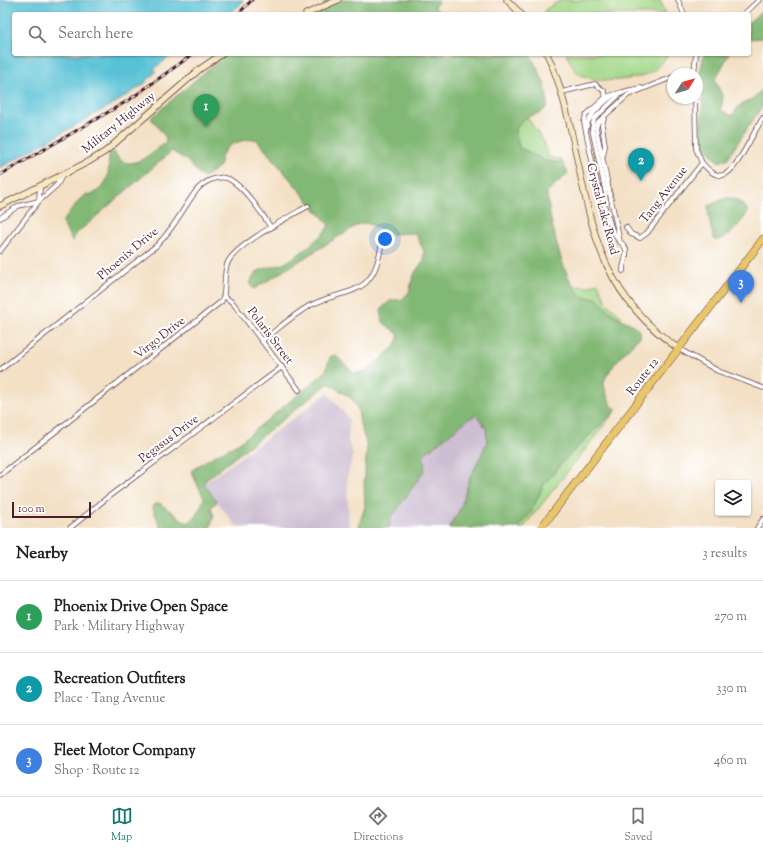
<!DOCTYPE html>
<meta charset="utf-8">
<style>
body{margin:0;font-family:"Sorts Mill Goudy",serif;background:#f2f2f2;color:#222}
.controls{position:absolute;right:12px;bottom:12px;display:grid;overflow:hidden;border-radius:4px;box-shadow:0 1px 3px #0004}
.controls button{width:36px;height:36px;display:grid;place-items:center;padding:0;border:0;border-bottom:1px solid #e0e0e0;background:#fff;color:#222;font:20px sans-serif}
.compass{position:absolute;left:667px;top:68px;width:36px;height:36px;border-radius:50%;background:#fff;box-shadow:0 1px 3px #0004;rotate:53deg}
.scale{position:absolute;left:12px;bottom:10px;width:79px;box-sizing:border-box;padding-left:4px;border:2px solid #4a1f2b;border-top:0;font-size:11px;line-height:14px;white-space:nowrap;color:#4a1f2b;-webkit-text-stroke:3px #fff;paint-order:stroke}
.you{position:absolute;left:385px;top:239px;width:14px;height:14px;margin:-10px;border:3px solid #fff;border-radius:50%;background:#1a73e8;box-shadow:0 0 0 6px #1a73e833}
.badge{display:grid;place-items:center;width:26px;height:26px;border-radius:50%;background:#0f766e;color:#fff;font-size:13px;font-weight:700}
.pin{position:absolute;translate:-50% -33px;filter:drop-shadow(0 1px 2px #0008)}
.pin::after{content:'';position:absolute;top:21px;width:14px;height:12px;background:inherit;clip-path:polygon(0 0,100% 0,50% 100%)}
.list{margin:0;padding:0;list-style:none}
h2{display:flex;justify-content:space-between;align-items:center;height:52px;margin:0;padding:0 16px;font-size:17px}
h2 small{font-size:13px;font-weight:400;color:#767676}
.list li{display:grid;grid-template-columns:26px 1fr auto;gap:12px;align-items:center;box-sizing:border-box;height:72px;padding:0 16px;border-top:1px solid #e0e0e0}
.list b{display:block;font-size:15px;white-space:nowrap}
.list p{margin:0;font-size:13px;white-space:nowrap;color:#767676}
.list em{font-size:13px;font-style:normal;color:#767676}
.icon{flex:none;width:22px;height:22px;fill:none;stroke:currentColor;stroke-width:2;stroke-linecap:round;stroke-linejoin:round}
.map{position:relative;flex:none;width:763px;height:528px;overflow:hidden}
.search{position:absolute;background:#fff;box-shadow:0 1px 3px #0004;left:12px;right:12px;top:12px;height:44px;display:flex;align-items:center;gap:10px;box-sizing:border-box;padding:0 14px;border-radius:4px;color:#767676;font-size:15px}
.sheet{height:268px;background:#fff}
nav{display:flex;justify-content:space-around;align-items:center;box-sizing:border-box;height:56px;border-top:1px solid #e0e0e0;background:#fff;font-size:11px;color:#767676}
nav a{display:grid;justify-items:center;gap:2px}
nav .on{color:#0f766e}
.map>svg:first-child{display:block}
.industrial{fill:#cdbed2}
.green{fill:#a3d788;stroke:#767b5a}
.forest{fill:#82b874;stroke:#666c50}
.water{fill:#58c1d5;stroke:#517080}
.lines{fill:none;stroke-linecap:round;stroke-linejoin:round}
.street-casing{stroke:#633c42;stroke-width:5.5}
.secondary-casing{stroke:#633c42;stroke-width:7}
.highway-casing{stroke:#633c42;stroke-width:8}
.street{stroke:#fff;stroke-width:4}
.secondary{stroke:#f6e9c3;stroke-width:5.5}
.highway{stroke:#e9c769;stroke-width:7}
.rail-casing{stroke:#4a1f2b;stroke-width:3}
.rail{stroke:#fff;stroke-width:1.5;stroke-dasharray:4.5;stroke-linecap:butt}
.labels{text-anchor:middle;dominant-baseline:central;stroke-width:4;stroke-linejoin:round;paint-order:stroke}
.street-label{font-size:12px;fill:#4a1f2b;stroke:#fff}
</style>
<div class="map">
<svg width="763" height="528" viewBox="0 0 763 528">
<rect width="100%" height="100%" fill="#fff"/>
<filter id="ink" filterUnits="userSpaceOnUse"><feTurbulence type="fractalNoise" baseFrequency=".025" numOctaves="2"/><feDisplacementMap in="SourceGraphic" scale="8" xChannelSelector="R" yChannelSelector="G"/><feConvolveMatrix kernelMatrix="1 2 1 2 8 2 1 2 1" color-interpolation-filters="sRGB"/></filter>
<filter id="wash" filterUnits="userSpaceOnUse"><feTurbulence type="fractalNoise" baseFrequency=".012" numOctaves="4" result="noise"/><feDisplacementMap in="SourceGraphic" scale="16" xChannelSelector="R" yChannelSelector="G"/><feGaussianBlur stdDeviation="0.9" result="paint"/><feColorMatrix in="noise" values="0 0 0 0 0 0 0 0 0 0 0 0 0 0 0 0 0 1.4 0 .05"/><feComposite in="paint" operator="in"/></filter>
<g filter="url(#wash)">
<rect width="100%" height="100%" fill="#f3e0c5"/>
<!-- industrial -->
<g class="industrial">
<polygon points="328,393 349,419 348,441 353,454 347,478 349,528 250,528 235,525 204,484"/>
<polygon points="476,415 486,428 487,442 477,464 470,477 461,507 449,528 389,528 391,518 424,471 425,463 422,455 467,420"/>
</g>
<!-- green -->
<g class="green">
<polygon points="561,0 660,0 666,14 544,14 545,10"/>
<path d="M 566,54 L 668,54 C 665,58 662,63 659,67 C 645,81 593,86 577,72 C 573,68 569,59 566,54 Z"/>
<path d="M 527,117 L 544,142 L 548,157 L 561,159 L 562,162 C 539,164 538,154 519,148 L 515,129 Z"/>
<polygon points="598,283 607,303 621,316 621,319 605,308 600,301 582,296 573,286 587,287"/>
<polygon points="617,409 523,528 517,528 531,512 543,486 563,461"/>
</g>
<!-- forest -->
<g class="forest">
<polygon points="325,0 438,0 438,3 434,6 441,14 313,14 323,9"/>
<polygon points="763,10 763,38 749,39 749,22"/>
<path d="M 218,54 L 445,54 C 449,57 452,57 457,54 L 529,54 C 539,70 549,88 547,107 L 542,112 L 524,118 L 515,129 L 519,148 C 538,154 539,164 562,162 L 568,173 L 547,192 C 548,213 563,284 582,296 C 587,299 591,298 596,298 C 603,302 606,309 612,314 C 622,321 638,323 641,336 C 632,344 603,373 604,385 C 605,392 609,399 611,406 L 617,409 L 563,461 L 543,486 L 531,512 L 517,528 L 449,528 L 461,507 L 470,477 L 477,464 L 487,442 L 486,428 L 476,415 L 467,420 L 423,455 L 425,463 L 424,471 L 391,518 L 389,528 L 360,528 L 359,524 L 365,507 L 364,484 L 367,446 L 360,424 L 358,409 L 351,398 L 329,383 L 206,480 L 204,484 L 217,501 L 211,508 L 214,516 L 210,528 L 161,528 L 152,506 L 159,503 L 187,523 C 196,519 201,507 204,498 L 191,471 L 210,458 L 238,444 L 322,375 L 326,370 L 330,357 L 335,355 L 354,373 L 367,371 L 395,346 L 399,335 L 383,322 L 381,309 L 391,300 L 402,300 L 409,292 L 415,272 L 424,260 L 424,251 L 415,233 L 392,234 L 366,223 L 359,224 L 254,289 L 250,285 C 251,280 254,274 257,272 C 265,267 276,267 285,263 C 295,258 325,235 329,225 L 256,139 C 238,140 220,145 220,166 L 203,178 L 186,160 L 172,151 L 77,233 L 72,241 L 62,222 L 80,199 L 87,194 L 91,195 C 111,184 108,174 109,154 L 114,152 C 128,177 151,153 166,142 L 166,138 L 151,118 L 208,69 L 216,65 Z"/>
<polygon points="729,54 715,80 723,97 721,110 732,116 739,106 752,99 763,89 763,105 727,159 719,162 700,143 703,98 700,73 704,54"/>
<path d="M 726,198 C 735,197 744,204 748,211 C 744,220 726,242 715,240 C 710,230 709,217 708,206 Z"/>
</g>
<!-- water -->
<polygon class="water" points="0,0 243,0 241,4 229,14 14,14 14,54 173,54 155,68 155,73 144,84 120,100 0,168"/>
</g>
<g filter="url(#ink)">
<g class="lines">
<!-- street casing -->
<g class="street-casing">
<g id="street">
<polyline points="678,0 684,14"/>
<polyline points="744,14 759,0"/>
<polyline points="687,74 694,73"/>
<polyline points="694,74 696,54"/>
<polyline points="562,92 595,84 604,91 606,97"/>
<path d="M 586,131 C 587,115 602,105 613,95"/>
<polyline points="603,156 605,146 602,125 604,118"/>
<path d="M 702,163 C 707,168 714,177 723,175 C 737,172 754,130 763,118"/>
<polyline points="606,194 592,129 594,119 619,95 626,91 641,88"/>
<polyline points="39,201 40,186"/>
<polyline points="0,218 18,206 39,201"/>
<polyline points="626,227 631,234 640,238 647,233 702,163 696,149 695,98"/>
<polyline points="618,240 612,230 595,175 584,122 586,115 606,97 622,92"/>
<polyline points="0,251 39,201 57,185 62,176"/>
<path d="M 623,271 C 622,260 633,251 620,242 L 596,128 L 598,122 L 628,95 L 673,77"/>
<polyline points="224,296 233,303 299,390"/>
<path d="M 262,341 C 278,329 293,315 309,306 C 348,286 372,300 381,247"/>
<polyline points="679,349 718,371 763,388"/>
<path d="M 0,370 L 156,246 C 173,230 182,210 196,191 C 203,182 218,174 229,179 C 244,187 263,214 271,228"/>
<path d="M 0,475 L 222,301 C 227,289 222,275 228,262 C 237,244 289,217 308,206"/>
<polyline points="70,528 108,497 282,367"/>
<polyline points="757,528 763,519"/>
</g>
</g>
<!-- secondary casing -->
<g class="secondary-casing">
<g id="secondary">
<polyline points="507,0 521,14"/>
<polyline points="306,14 338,0"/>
<path d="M 547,54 C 558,77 564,101 570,126 C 591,218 594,290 679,349"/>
<polyline points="0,206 90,161 106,151 200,69 222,54"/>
</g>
</g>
<!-- highway casing -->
<g class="highway-casing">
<polyline id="highway" points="541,528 763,239"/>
</g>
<!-- street -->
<use href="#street" class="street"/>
<!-- secondary -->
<use href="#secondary" class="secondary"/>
<!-- highway -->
<use href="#highway" class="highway"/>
<!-- rail casing -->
<g class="rail-casing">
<g id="rail">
<polyline points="238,14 252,0"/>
<polyline points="0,175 129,100 193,54"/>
</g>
</g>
<!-- rail -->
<use href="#rail" class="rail"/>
</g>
</g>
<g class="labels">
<!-- street labels -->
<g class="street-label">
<text transform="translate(119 123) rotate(-39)">Military Highway</text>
<text transform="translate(664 195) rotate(-52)">Tang Avenue</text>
<text transform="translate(602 209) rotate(75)">Crystal Lake Road</text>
<text transform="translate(128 254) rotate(-40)">Phoenix Drive</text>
<text transform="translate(270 336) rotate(53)">Polaris Street</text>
<text transform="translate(160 338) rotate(-38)">Virgo Drive</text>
<text transform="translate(643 377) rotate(-52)">Route 12</text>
<text transform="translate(169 439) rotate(-37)">Pegasus Drive</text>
</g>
</g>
</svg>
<div class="controls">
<button><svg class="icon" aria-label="layers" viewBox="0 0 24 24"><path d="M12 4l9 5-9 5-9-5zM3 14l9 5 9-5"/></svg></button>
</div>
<svg class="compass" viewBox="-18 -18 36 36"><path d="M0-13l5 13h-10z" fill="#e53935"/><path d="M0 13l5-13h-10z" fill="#767676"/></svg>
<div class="scale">100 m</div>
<div class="you"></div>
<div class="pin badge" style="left:206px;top:127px;background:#2e9e5b">1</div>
<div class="pin badge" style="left:641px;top:181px;background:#0f9aa8">2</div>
<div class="pin badge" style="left:741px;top:303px;background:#3f7fe0">3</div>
<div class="search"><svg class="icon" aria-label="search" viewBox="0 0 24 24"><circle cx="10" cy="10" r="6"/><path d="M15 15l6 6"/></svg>Search here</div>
</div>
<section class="sheet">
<h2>Nearby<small>3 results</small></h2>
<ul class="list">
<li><span class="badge" style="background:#2e9e5b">1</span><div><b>Phoenix Drive Open Space</b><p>Park · Military Highway</p></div><em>270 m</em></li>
<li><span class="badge" style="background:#0f9aa8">2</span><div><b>Recreation Outfiters</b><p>Place · Tang Avenue</p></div><em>330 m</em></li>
<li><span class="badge" style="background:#3f7fe0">3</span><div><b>Fleet Motor Company</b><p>Shop · Route 12</p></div><em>460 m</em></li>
</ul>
</section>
<nav>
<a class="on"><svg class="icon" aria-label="map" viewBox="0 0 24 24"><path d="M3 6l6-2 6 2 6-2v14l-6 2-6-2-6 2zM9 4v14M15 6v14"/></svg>Map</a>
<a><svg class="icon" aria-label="directions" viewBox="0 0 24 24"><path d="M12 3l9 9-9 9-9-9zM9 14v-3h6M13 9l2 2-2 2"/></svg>Directions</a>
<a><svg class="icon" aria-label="saved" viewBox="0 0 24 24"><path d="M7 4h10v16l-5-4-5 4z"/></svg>Saved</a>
</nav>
